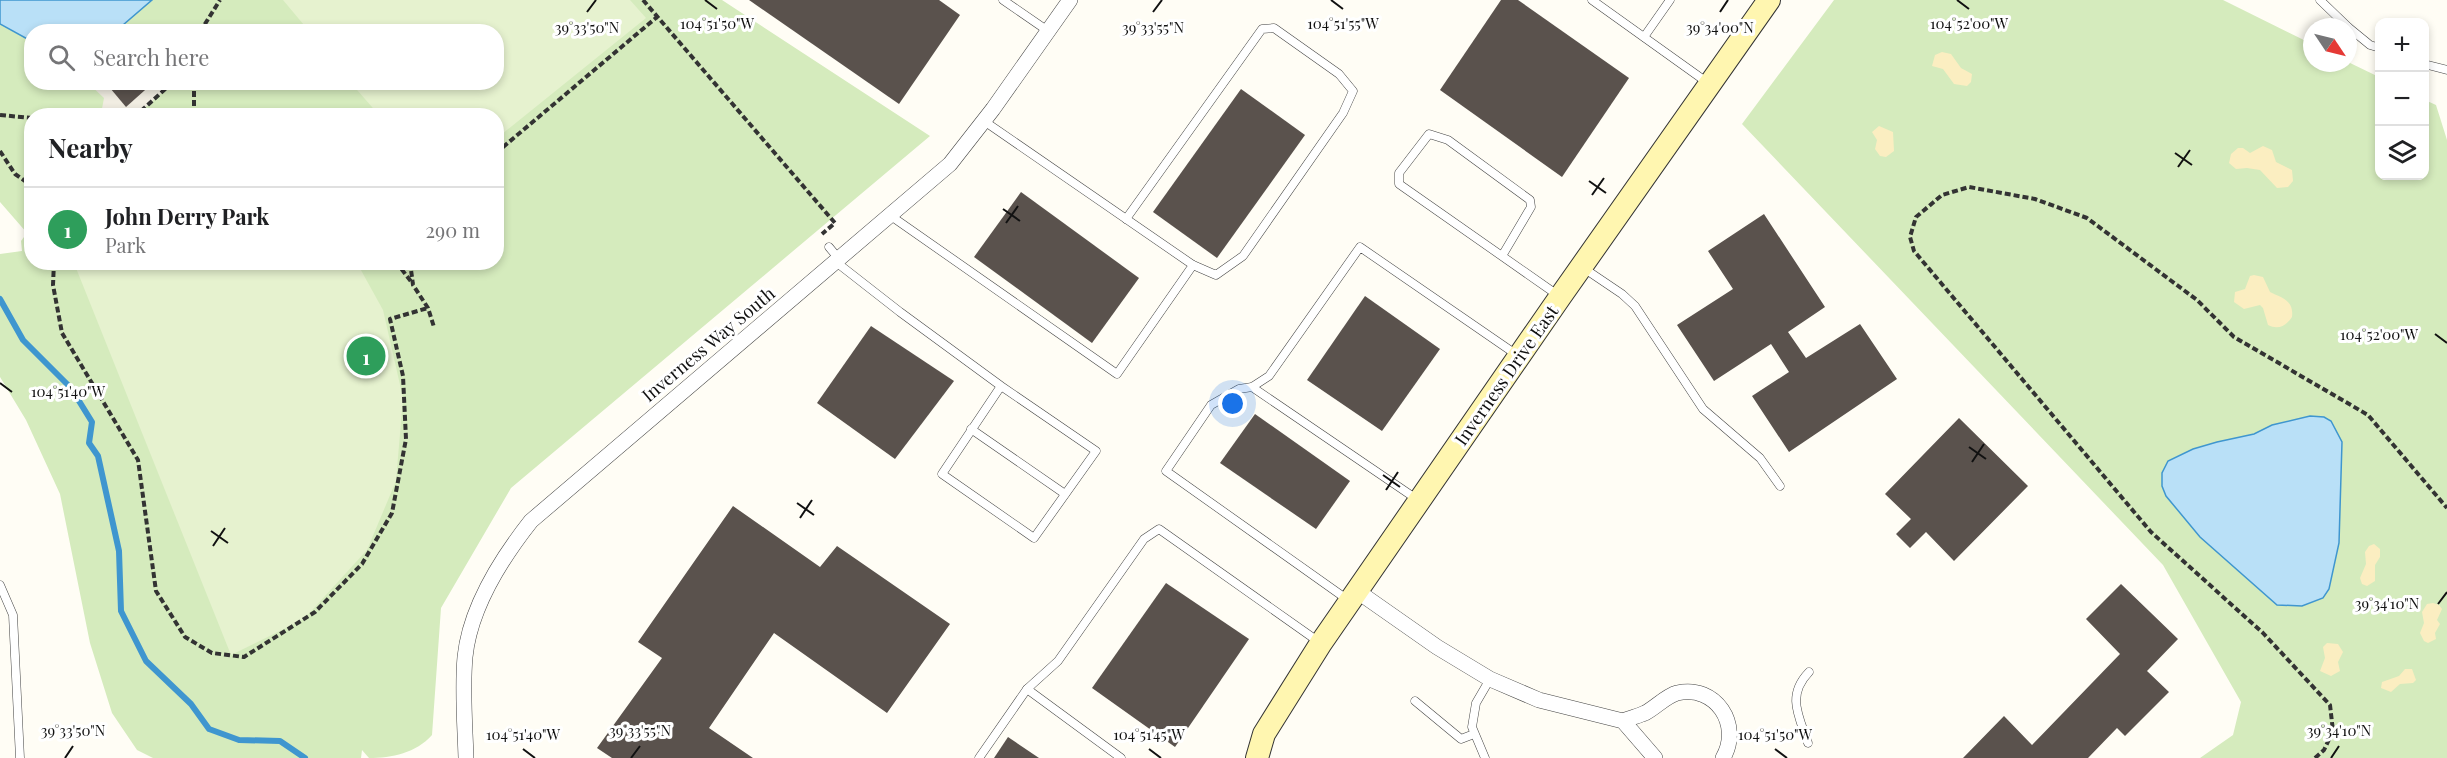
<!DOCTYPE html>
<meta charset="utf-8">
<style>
body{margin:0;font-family:"Playfair Display",serif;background:#f2f2f2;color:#202124}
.controls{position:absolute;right:18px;top:18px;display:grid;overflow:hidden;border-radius:12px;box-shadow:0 3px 9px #0003}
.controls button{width:54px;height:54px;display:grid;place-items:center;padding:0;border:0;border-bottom:2px solid #e0e0e0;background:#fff;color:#202124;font:30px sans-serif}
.compass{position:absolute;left:2303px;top:18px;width:54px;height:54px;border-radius:50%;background:#fff;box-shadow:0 3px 9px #0003;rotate:125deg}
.you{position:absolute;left:1233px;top:404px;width:21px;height:21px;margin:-15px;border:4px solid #fff;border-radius:50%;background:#1a73e8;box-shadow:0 0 0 9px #1a73e833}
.badge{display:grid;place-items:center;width:39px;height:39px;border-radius:50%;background:#c4262e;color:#fff;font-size:20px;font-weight:700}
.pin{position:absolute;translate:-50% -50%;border:3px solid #fff;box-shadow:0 2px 6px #0006}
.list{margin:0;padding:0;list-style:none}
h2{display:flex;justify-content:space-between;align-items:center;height:78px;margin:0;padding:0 24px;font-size:26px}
h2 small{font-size:20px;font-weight:400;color:#757577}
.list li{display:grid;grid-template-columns:39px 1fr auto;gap:18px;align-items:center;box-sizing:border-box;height:84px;padding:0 24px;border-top:2px solid #e0e0e0}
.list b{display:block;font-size:22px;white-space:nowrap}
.list p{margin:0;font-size:20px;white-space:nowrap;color:#757577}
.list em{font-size:20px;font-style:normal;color:#757577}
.icon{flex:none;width:33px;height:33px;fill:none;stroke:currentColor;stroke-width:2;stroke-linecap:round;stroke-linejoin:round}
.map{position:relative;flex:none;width:2447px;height:758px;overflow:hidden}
.search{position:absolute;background:#fff;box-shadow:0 3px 9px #0003;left:24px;top:24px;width:480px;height:66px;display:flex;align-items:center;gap:15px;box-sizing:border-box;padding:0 21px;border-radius:24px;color:#757577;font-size:22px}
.panel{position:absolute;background:#fff;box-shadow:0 3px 9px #0003;left:24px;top:108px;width:480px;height:162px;border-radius:24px}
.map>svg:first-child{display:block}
.green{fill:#d5ebbd;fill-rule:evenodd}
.sand{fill:#fbeec1}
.pitch{fill:#e6f2cf}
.plaza{fill:#f1ede2}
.water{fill:#b9e0f7;stroke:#3f96cf;stroke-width:1.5}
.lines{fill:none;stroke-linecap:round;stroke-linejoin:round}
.stream{stroke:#3f96cf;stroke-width:6}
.building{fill:#5a524d}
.service-casing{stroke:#444;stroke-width:9}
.minor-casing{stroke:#444;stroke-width:16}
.secondary-casing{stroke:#333;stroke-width:24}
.path{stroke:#333;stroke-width:4;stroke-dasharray:6 3;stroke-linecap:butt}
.service{stroke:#fff;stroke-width:8}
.minor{stroke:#fff;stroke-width:15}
.secondary{stroke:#fff6b0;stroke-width:22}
.ticks{fill:none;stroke:#111;stroke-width:2}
.labels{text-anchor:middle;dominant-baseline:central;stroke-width:6;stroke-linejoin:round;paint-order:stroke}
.street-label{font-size:18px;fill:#111;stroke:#fff}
.ticks-label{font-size:15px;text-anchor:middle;fill:#111;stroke:#fff;stroke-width:6;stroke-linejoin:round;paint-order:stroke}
</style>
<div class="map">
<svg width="2447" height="758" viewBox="0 0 2447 758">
<rect width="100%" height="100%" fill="#fffdf5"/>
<!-- green -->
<g class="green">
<path d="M 0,0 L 722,0 L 930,136 L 511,488 L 441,608 L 432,735 C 416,753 392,758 369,758 L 362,750 L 361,758 L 153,758 L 137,750 L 112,713 L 90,643 L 60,494 L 26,420 L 0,377 L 0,254 L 22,251 L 21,241 L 27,233 L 0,202 ZM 32,32 L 496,32 L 496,82 L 32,82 ZM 32,116 L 496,116 L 496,262 L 32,262 Z"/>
<polygon points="1834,0 2223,0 2312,44 2312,63 2348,62 2379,77 2380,176 2424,176 2425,100 2436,105 2447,140 2447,758 2200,758 2233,735 2241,702 2163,565 1742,124"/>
</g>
<!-- sand -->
<g class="sand">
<polygon points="1942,52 1951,54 1961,68 1972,74 1971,82 1967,86 1954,84 1943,69 1932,66 1935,55"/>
<polygon points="1879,126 1893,132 1894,151 1886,157 1880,156 1875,149 1877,140 1872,132"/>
<polygon points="2263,146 2272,150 2276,162 2292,170 2293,181 2288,187 2277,188 2260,170 2247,168 2236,169 2229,163 2231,154 2238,148 2243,148 2250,153"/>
<path d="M 2254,275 L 2263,277 L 2270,292 C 2282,298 2294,300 2292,317 C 2286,326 2278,330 2268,325 L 2263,308 L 2260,305 L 2244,309 L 2234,302 L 2235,292 L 2245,289 L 2250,276 Z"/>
<polygon points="2374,544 2380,549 2380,557 2375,565 2375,581 2367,586 2362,584 2360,578 2366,564 2365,552 2369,546"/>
<polygon points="2433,603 2439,605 2442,609 2437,620 2440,624 2435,633 2436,639 2428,643 2424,641 2420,633 2424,623 2422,612 2427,604"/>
<polygon points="2327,643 2338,644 2343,652 2338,662 2340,671 2331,676 2320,671 2325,658 2323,647"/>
<polygon points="2405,669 2412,669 2416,680 2413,683 2400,684 2391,692 2381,688 2382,682 2399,676"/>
</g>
<!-- pitch -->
<g class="pitch">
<polygon points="283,0 630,0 646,18 497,138 496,116 379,115 351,83 496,82 496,32 309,31"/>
<polygon points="74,263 357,263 383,310 403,398 396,481 367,550 304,619 231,655"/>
</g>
<!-- plaza -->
<polygon class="plaza" points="88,83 173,83 140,112 101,114 104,98"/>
<!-- water -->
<g class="water">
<polygon points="0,0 152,0 116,31 32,32 31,41 0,24"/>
<polygon points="2310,416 2324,417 2331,421 2342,442 2339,543 2329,589 2323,598 2302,606 2277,605 2200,537 2166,496 2162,486 2162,473 2168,461 2193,449 2217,442 2254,434 2272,425"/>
</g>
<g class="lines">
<!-- stream -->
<polyline class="stream" points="0,299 23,340 71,388 92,422 89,443 98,456 119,551 121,611 146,661 191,704 209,729 239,740 280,741 305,758"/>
</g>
<!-- building -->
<g class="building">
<polygon points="749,0 939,0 960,15 899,104"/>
<polygon points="1501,0 1518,0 1629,78 1562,177 1440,90"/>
<polygon points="105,82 154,82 126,107"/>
<polygon points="1241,89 1305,135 1217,258 1153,212"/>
<polygon points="1021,192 1139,278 1092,343 974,257"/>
<polygon points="1764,214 1825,307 1788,332 1806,358 1860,324 1897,379 1789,452 1752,396 1789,372 1771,344 1714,381 1677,325 1733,289 1708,251"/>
<polygon points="1365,296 1440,349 1382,431 1307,380"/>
<polygon points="871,326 954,381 895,459 817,403"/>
<polygon points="1255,414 1350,481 1316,529 1220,463"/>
<polygon points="1959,418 2028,486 1954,561 1926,532 1910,548 1896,534 1911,519 1885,494"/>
<polygon points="733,506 820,567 837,546 950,624 887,713 774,633 709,728 753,758 612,758 597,748 662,658 638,642"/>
<polygon points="1166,583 1249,639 1175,747 1092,688"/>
<polygon points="2121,584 2178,639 2147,671 2169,692 2125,736 2117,728 2088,758 1963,758 2004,716 2032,745 2120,654 2086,619"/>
<polygon points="1008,737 1039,758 994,758"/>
</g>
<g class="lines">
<!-- service casing -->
<g class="service-casing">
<g id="service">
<polyline points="1003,0 1048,31"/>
<polyline points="1592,0 1708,83"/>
<polyline points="2320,0 2348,27"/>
<polyline points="2348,27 2370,45 2380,48"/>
<polyline points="1644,37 1670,0"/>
<polyline points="2424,64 2447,70"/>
<polyline points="891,216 1117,374 1193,265 984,121"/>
<polyline points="1126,219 1262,29 1274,28 1339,74 1353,91 1343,113 1243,256 1216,275 1193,265"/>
<polyline points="829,247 839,259"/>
<polyline points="1502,256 1531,207 1530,200 1448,140 1429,134 1399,173 1399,184 1559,296"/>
<polyline points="836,262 900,312 1001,386 942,474 1034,538 1096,451 1001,386"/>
<polyline points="1582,267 1622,294 1635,306 1703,409 1760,458 1780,486"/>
<polyline points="1252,387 1418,500"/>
<polyline points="971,429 1065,494"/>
<polyline points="0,585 13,615 20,758"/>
<polyline points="1348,600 1166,471 1211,405 1239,389 1252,387 1269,376 1360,247 1517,355"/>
<polyline points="1027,689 1121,758"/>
<polyline points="1415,701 1461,739 1474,734"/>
<path d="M 1808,743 C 1799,716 1786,696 1809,672"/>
<polyline points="979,758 1027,689 1058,661 1144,539 1159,529 1319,642"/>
<polyline points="1485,758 1472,727 1476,703 1490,679"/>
</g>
</g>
<!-- minor casing -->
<g class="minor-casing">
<g id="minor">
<polyline points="1357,591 1437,647 1490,679 1539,700 1623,721 1655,758"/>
<path d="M 1623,721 C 1630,718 1638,716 1645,713 C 1655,708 1666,696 1677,693 C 1716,684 1742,725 1723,758"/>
<path d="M 466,758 C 465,725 462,690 465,657 C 470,608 501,559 531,521 L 950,164 L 993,109 L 1070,0"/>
</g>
</g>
<!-- secondary casing -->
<g class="secondary-casing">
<polyline id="secondary" points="1257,758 1264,734 1321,643 1560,297 1769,0"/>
</g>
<!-- path -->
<g class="path">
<polyline points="643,0 835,223 822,234"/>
<polyline points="200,32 220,0"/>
<polyline points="194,82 194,111"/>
<polyline points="141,111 173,82"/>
<polyline points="0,115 32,118"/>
<polyline points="73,116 194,111 201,116"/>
<polyline points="0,151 15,174 32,186"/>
<polyline points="496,153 657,17"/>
<polyline points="54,262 53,285 62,333 138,460 156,591 185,637 212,653 244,657 315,612 362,564 392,513 406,439 403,376 390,319 428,308"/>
<polyline points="396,262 413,284"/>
<polyline points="410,262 413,285 428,308 434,327"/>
<polyline points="2315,758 2324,750 2333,731 2330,705 2263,633 2151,532 1914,251 1910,237 1916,217 1942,195 1969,187 2035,199 2087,218 2197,300 2234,337 2368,415 2447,508"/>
</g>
<!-- service -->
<use href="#service" class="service"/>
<!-- minor -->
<use href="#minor" class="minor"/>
<!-- secondary -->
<use href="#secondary" class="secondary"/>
</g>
<!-- ticks -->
<path class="ticks" d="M 705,0 L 717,9M 1331,0 L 1343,9M 1957,0 L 1969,9M 587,12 L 596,0M 1153,12 L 1162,0M 1720,12 L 1728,0M 2175,153 L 2192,165M 2178,167 L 2190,150M 1589,181 L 1606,193M 1592,195 L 1604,178M 1003,209 L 1020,221M 1006,223 L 1018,206M 2435,334 L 2447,343M 0,383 L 12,392M 1969,447 L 1986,459M 1972,462 L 1984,444M 1383,475 L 1400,487M 1386,490 L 1398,472M 797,503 L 814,515M 800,518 L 812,500M 211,531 L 228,543M 213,546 L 225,528M 2438,604 L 2447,592M 523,749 L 535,758M 1149,749 L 1161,758M 1775,749 L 1787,758M 65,758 L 73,746M 631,758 L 640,746M 2331,758 L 2339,746"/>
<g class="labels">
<!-- street labels -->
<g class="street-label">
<text transform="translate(708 344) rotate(-40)">Inverness Way South</text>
<text transform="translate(1506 375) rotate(-55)">Inverness Drive East</text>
</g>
</g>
<g class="ticks-label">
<text x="1969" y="29">104°52'00"W</text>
<text x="717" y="29">104°51'50"W</text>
<text x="1343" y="29">104°51'55"W</text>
<text x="587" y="33">39°33'50"N</text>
<text x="1153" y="33">39°33'55"N</text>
<text x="1720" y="33">39°34'00"N</text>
<text x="2379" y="340">104°52'00"W</text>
<text x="68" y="397">104°51'40"W</text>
<text x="2387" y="609">39°34'10"N</text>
<text x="73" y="736">39°33'50"N</text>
<text x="640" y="736">39°33'55"N</text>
<text x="2339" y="736">39°34'10"N</text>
<text x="523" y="740">104°51'40"W</text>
<text x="1149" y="740">104°51'45"W</text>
<text x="1775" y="740">104°51'50"W</text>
</g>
</svg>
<div class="controls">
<button>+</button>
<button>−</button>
<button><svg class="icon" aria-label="layers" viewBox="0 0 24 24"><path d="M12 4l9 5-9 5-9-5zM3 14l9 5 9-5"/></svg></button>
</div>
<svg class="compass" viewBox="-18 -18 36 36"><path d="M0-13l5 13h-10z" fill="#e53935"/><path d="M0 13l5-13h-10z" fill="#757577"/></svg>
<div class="you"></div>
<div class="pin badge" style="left:366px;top:356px;background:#2e9e5b">1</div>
<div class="search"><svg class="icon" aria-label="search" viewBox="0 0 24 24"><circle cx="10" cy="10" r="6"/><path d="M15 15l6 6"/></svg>Search here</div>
<section class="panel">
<h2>Nearby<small></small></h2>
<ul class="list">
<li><span class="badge" style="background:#2e9e5b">1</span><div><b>John Derry Park</b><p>Park</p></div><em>290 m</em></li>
</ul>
</section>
</div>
